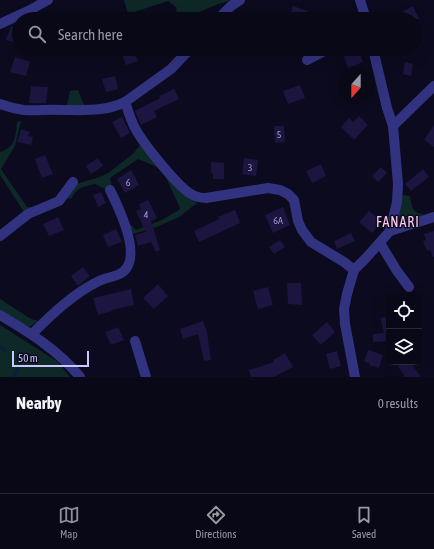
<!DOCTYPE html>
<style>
body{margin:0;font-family:"Asap Condensed",sans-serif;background:#171623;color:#f1f3f6}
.controls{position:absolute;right:12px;bottom:12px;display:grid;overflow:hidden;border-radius:8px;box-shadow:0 4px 16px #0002}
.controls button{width:36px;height:36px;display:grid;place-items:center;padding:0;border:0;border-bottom:1px solid #292935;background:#090816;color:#f1f3f6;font:20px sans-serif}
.compass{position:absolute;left:338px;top:68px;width:36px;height:36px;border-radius:50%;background:#090816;box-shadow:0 4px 16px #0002;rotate:201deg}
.scale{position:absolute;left:12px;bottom:10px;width:77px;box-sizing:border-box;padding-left:4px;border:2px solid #cac7ff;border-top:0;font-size:11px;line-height:14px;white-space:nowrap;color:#cac7ff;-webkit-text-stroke:3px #0c0a1e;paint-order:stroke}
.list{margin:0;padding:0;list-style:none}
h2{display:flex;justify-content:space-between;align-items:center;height:52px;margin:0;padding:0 16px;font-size:17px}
h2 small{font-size:13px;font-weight:400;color:#999aa1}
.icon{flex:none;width:22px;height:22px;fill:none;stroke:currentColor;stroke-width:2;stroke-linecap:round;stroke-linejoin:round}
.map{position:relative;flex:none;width:434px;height:377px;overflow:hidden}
.search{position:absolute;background:#090816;box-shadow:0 4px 16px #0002;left:12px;right:12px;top:12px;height:44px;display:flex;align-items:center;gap:10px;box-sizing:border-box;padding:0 14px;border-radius:22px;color:#999aa1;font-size:15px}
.sheet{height:116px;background:#090816}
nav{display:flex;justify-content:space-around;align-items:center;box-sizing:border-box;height:56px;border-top:1px solid #292935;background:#090816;font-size:11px;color:#999aa1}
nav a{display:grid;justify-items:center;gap:2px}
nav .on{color:#8c9099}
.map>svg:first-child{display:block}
.green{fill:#0d2826}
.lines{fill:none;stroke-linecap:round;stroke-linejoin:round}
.stream{stroke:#071f40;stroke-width:3}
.building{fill:#1b1540}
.minor{stroke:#323380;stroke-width:10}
.labels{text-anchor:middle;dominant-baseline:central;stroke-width:3;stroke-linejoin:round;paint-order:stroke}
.number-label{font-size:10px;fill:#9e9acf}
.quarter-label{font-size:14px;letter-spacing:1px;fill:#ffc9ee;stroke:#0c0a1e}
</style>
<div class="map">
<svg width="434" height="377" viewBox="0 0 434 377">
<rect width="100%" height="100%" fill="#0c0a1e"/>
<!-- green -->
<g class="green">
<path d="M 124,0 L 232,0 C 226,2 220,3 214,6 C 201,10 191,19 177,13 L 176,7 L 168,1 L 128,14 Z"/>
<polygon points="78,90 85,107 67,105 70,91"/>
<path d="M 21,121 L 15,146 L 1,169 L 27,207 L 33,207 L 24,212 L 0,175 L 0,152 C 15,148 16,136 17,122 Z"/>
<path d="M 140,145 L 183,191 L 197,203 L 179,217 L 159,226 L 133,234 L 129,223 L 136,230 L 162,220 L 179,210 L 180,208 L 162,169 L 138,159 L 110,178 L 112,188 L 107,190 L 95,184 C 85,186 75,188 72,198 L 65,199 L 76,184 L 100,177 L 108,173 L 133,154 Z"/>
<path d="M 402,195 L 410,196 C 412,207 412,213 424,214 L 409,222 L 403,223 L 400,221 L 398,213 Z"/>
<polygon points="0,299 31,319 38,321 29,327 0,311"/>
<polygon points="0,325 58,362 70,377 0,377"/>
</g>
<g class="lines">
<!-- stream -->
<g class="stream">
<polyline points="0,347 5,350"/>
<polyline points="14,377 20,362 17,359"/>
</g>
</g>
<!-- building -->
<g class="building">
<polygon points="293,6 308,11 305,19 289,19"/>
<polygon points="413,6 419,19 403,19 400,13"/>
<polygon points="11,26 19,29 19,44 6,40"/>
<polygon points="125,49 133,49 138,61 126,65 121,51"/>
<polygon points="359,50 363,62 348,68 344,56"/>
<polygon points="15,57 30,62 26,76 10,72"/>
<polygon points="405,62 413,64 411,76 403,74"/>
<polygon points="115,76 118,89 106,92 102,79"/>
<polygon points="300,85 305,98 288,104 283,91"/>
<polygon points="31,86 48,87 46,103 29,103"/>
<polygon points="174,89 179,99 154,111 157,117 141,125 135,111 160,98 159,96"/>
<polygon points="359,116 368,125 354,140 341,127 349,118 353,122"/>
<polygon points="122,117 130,133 121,138 112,122"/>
<polygon points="434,125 434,147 424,140"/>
<polygon points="274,126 284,126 285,142 275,143"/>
<polygon points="21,129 30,132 28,136 33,137 31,145 17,142"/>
<polygon points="45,155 53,174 42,178 35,159"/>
<polygon points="98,158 103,166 91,174 86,166"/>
<polygon points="244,158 258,160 256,176 242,174"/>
<polygon points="211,162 224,163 224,179 213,179 213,173 211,173"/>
<polygon points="321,164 326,176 312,183 306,171"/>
<polygon points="381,167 387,173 378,182 372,176"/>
<polygon points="423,169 429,177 411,191 405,184"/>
<polygon points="131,170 139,185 125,193 117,179"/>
<polygon points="101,192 106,203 98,207 93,195"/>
<polygon points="148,200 157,218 151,221 160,250 156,252 151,242 138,246 135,235 146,232 136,211 141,209 139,204"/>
<polygon points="283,207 290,225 273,233 265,215"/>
<polygon points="235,210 240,223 199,242 194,231 219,219 218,217"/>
<polygon points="369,211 382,222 372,233 359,222"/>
<polygon points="58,217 64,230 49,236 43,224"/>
<polygon points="116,229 122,242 108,247 103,235"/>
<polygon points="434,231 434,257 433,257 430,250 427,251 423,241 426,240 424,234"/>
<polygon points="351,233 355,241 337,249 334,241"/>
<polygon points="280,240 285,247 274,254 269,247"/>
<polygon points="83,267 90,276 78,286 71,276"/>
<polygon points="287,283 301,283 302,305 288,304"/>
<polygon points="158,284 168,296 154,309 143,298"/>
<polygon points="268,287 273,305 258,309 253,291"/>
<polygon points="131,289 134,305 112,310 112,311 98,315 93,298"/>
<polygon points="389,316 389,341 373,342 373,334 384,333 380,318"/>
<polygon points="203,321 207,332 211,360 204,361 198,334 183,339 180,329"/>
<polygon points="327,322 335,332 321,345 312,335"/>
<polygon points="118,327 124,340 111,345 105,332"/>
<polygon points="368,350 383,355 379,368 369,365 370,363 364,362"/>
<polygon points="337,351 341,366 330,369 326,354"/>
<polygon points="285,353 293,367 274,377 251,377 249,370 274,362 273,360"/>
<polygon points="403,362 410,362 421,377 405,377 398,366"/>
</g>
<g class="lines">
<!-- minor -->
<g class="minor">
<polyline points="360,0 366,19"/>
<polyline points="218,19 231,6 240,0"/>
<polyline points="0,24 30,10 48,0"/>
<polyline points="307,60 328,49"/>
<path d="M 125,102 C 128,110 130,118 134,126 C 141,141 177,186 191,194 C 196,197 201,198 206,198 L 268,188 L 280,190 L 288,194 L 294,200 L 298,221 L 302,230 L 311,242 L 344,262 L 354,270"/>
<path d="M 0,104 C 8,107 16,109 24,110 C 36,111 49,109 61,110 C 84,110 105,112 125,102 L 171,69 L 190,49"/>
<polyline points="393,126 434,86"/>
<polyline points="390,231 434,217"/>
<polyline points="0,236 28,214 59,201 73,182"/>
<polyline points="380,243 397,271 409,287"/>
<path d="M 0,315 C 30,333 58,350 80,377"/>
<path d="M 32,334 C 52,314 74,293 99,281 C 107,277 118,277 124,271 C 142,255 118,206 110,190"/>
<polyline points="135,341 146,377"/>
<polyline points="355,377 345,324 344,309 347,294 354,270 366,258 390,231 397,202 398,184 393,126 387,108 373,49"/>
</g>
</g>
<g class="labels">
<!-- number labels -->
<g class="number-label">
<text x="279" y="134">5</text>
<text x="250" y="167">3</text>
<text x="128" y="182">6</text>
<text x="146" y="214">4</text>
<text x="278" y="220">6A</text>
</g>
<!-- quarter labels -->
<g class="quarter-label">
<text x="398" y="222">FANARI</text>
</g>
</g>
</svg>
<div class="controls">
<button><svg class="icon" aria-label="locate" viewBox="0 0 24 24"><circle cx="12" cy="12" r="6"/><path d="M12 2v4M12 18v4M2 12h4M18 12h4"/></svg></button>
<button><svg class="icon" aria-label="layers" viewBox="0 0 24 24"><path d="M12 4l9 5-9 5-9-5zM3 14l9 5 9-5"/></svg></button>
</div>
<svg class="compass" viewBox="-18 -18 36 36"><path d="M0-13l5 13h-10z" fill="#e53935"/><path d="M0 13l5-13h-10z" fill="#999aa1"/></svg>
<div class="scale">50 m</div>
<div class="search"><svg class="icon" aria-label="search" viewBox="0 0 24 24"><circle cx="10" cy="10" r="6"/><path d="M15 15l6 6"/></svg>Search here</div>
</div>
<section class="sheet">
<h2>Nearby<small>0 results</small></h2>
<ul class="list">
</ul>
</section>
<nav>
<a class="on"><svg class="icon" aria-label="map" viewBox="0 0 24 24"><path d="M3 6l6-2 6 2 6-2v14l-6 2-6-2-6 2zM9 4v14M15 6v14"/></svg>Map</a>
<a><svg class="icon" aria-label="directions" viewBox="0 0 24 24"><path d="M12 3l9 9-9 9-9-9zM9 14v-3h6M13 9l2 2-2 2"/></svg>Directions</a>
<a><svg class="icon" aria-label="saved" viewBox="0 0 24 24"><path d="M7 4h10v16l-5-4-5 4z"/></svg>Saved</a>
</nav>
